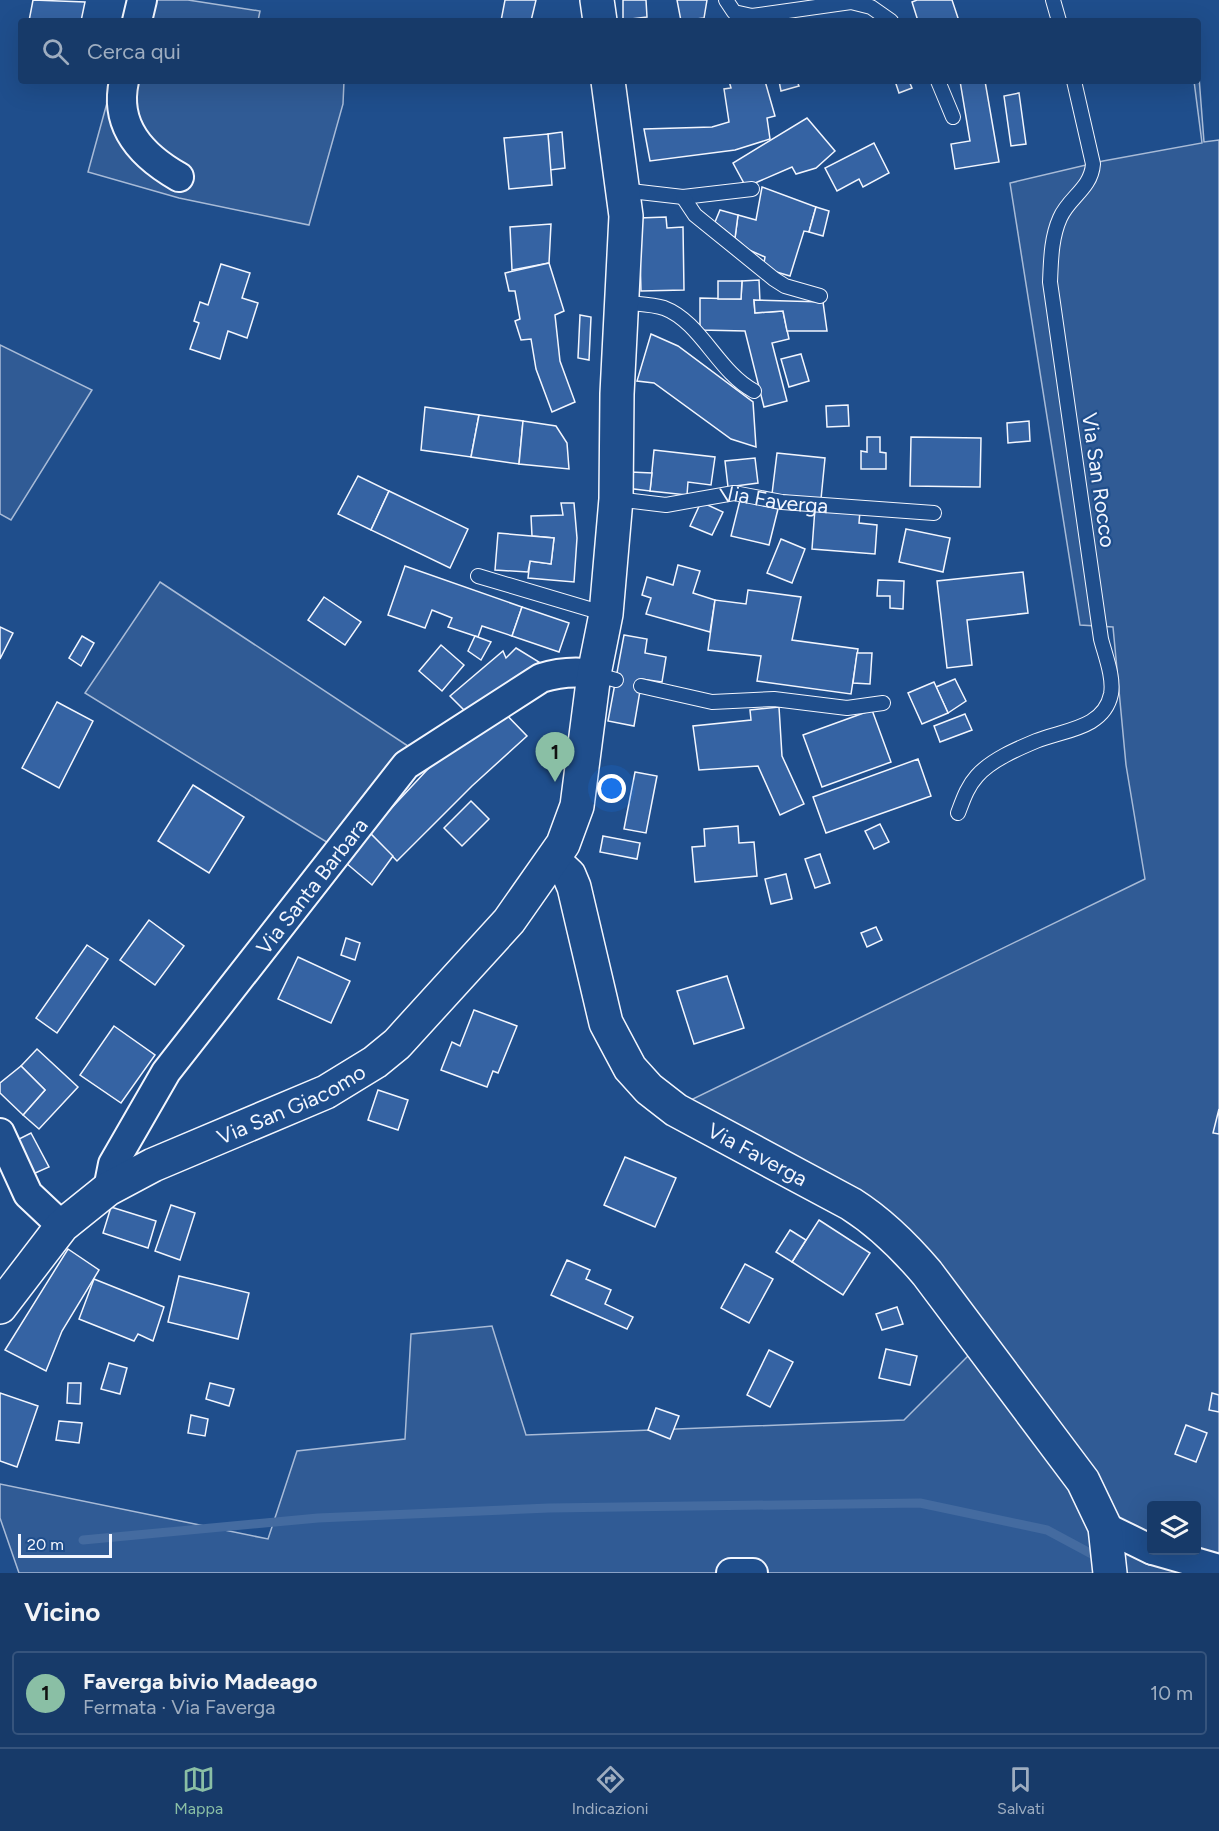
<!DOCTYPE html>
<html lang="it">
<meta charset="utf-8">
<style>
body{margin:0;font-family:Figtree,sans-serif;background:#244571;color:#f1f3f6}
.controls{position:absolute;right:18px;bottom:18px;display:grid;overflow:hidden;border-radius:6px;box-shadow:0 6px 24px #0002}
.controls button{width:54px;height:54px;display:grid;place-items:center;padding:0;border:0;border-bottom:2px solid #36547d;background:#173a69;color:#f1f3f6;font:30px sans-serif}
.scale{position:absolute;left:18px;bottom:15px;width:94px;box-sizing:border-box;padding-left:6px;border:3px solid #f2f6ff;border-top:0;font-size:16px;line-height:21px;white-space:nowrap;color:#f2f6ff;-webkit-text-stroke:4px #1f4e8c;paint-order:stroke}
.you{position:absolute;left:612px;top:789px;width:21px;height:21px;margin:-15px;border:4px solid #fff;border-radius:50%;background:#1a73e8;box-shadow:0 0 0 9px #1a73e833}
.badge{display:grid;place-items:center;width:39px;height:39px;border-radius:50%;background:#8abfa5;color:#111;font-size:20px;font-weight:700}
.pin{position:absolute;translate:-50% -50px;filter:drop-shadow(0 2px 3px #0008)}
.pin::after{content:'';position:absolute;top:32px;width:21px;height:18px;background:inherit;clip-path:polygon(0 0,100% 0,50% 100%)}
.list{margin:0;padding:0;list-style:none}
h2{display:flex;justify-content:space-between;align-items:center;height:78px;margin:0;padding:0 24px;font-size:26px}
h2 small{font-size:20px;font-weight:400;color:#9eadc0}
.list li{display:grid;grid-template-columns:39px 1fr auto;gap:18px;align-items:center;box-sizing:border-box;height:84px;margin:0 12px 12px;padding:0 12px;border:2px solid #36547d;border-radius:6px}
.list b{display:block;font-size:22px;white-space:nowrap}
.list p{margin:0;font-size:20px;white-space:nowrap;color:#9eadc0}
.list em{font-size:20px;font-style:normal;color:#9eadc0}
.icon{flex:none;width:33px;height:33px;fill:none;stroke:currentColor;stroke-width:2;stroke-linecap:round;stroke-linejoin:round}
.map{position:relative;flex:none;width:1219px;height:1573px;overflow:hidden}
.search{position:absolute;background:#173a69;box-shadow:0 6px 24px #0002;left:18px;right:18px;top:18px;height:66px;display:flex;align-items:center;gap:15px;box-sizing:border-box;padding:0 21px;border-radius:6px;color:#9eadc0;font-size:22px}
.sheet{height:174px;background:#173a69}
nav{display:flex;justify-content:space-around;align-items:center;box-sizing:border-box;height:84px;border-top:2px solid #36547d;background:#173a69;font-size:16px;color:#9eadc0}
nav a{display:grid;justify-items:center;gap:3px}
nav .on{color:#8abfa5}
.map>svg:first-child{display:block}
.green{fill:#305b95;stroke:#a8bbd7;stroke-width:1.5;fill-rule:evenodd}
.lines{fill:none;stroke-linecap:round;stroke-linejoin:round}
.stream{stroke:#446ba0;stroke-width:9}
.building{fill:#3563a3;stroke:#f2f6ff;stroke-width:1.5}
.service-casing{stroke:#f2f6ff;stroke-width:16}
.minor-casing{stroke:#f2f6ff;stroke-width:32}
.tertiary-casing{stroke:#f2f6ff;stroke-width:36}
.service{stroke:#1f4e8c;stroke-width:14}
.minor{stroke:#1f4e8c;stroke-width:28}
.tertiary{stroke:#1f4e8c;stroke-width:33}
.labels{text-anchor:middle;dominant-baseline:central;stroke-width:4.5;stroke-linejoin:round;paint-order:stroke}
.street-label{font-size:21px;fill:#f2f6ff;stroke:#1f4e8c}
</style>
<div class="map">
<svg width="1219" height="1573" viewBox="0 0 1219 1573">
<rect width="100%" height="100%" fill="#1f4e8c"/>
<!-- green -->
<g class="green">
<polygon points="134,0 188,0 260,11 258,21 129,21"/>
<path d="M 1198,64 L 1204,142 L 1219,140 L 1219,1573 L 19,1573 L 0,1518 L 0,1484 L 268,1539 L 297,1451 L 405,1439 L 411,1334 L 492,1326 L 526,1435 L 904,1420 L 974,1350 L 900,1252 L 664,1113 L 1145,879 L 1126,765 L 1113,627 L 1080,625 L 1010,183 L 1103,161 L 1202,143 L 1194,81 L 1198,81 ZM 1152,1506 L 1196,1506 L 1196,1550 L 1152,1550 Z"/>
<polygon points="113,81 344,81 343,104 309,225 179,198 88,172"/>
<polygon points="0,345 92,390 11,520 0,514"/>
<polygon points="160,582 414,750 346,854 85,693"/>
</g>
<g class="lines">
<!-- stream -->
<polyline class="stream" points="83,1540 318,1518 549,1508 920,1503 1047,1530 1101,1559"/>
</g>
<!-- building -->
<g class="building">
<polygon points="33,0 85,2 81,21 29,21"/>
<polygon points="505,0 536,0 531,21 501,21"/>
<polygon points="623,0 646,0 647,17 623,20"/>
<polygon points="677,0 707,0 704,18 681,21"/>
<polygon points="917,0 952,0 959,21 918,21 912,2"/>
<polygon points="729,81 765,81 775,116 767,118 770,139 735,150 650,161 644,129 712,127 729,122 724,89 731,88"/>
<polygon points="779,81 797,81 799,86 781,91"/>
<polygon points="895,81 909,81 912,88 899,93"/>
<polygon points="960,81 985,81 999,162 955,169 951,144 970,141"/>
<polygon points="1019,93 1026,144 1011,146 1004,96"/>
<polygon points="807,118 835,151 816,168 796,174 792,167 746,187 733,163"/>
<polygon points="562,132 565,168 550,170 548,134"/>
<polygon points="548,134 552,185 509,189 504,138"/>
<polygon points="874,143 889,173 863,187 859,179 837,191 825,168"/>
<polygon points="762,187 816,207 809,232 804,231 790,276 763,268 765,257 749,250 735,238 738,215 756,220"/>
<polygon points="816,207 829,211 823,236 809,232"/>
<polygon points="720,210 738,215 735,238 715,222"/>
<polygon points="666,217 667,228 683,227 684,290 641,291 639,218"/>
<polygon points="551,224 549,263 512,270 510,227"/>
<polygon points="549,263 564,311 555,315 560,361 575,402 552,412 536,369 531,339 521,340 515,321 520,319 515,291 509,291 505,273"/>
<polygon points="221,264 250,273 242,298 258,303 247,338 228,331 220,359 190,349 199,323 194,321 200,302 208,305"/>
<polygon points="759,280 760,302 754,300 755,313 783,311 789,339 772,343 787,401 764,407 745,331 700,330 700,298 741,299 742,281"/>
<polygon points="718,281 742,281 741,299 718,299"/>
<polygon points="754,300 823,302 827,331 787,331 783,311 755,313"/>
<polygon points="580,315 591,317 589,360 578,358"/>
<polygon points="651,334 678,346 753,402 756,447 731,439 654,383 637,381"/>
<polygon points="801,354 809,381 789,387 781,359"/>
<polygon points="848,405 849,426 827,427 826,406"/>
<polygon points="425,407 479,415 471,457 421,450"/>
<polygon points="479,415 523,421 519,464 471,457"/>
<polygon points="523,421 556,426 567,443 569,469 519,464"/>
<polygon points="1029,421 1030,441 1008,443 1007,423"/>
<polygon points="867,437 880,437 880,452 886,453 886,469 861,469 861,451 867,452"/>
<polygon points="911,437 981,438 980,487 910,486"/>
<polygon points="654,450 715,457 711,485 688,482 687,495 650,491"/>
<polygon points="777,453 825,458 821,499 772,494"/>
<polygon points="755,458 758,483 728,487 725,461"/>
<polygon points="630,472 652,473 650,491 626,488"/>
<polygon points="358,476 389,491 371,530 338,514"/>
<polygon points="389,491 468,529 450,568 371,530"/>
<polygon points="740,500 778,509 769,545 731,536"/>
<polygon points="701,502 723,512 712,535 690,526"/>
<polygon points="561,503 574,503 577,538 574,582 528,578 530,561 551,564 554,538 532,536 531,516 563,515"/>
<polygon points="815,508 860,511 859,523 877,525 875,554 812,549"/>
<polygon points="906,529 950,538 943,572 899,562"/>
<polygon points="498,533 554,538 551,564 530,561 528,572 495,570"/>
<polygon points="781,539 805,549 792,583 767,573"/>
<polygon points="678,565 700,571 693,593 715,600 710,632 646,614 651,598 642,595 647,577 673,585"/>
<polygon points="405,566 522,607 512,636 482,626 478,637 448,627 452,618 432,610 425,628 388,615"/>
<polygon points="1023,572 1028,613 967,620 972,665 947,668 937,581"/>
<polygon points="878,580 904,581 903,609 890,608 890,596 877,596"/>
<polygon points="748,590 801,597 792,640 858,649 851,694 757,681 761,656 708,650 715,600 746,604"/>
<polygon points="324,597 361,622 345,645 308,620"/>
<polygon points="522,607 569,623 559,652 512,636"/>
<polygon points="0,627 13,633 0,659"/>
<polygon points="624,635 647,639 645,653 666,657 662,682 642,679 634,726 608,721"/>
<polygon points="82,636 94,643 81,666 69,658"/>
<polygon points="475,636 491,642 481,660 468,651"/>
<polygon points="441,645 464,665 442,691 419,671"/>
<polygon points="516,648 539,662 471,717 450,696 503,651 506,658"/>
<polygon points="857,653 872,653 870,684 853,683"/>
<polygon points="955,679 966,701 948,713 936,687"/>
<polygon points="934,682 948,713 922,724 908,693"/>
<polygon points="57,702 93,721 59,788 22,768"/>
<polygon points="497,705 527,736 472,786 397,861 369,832 442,754"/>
<polygon points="779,707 782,756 804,804 780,815 758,766 699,770 693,726 751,720 750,710"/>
<polygon points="872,710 891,762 822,787 803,735"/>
<polygon points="965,714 972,730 940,742 934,726"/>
<polygon points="918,759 931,796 826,833 813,797"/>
<polygon points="635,772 657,776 646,833 624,829"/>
<polygon points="193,785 244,817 209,873 158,841"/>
<polygon points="471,801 489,819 462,846 444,828"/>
<polygon points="880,824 889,842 874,849 865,831"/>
<polygon points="738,826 739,843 754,842 757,876 695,882 692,847 705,846 704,829"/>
<polygon points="369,832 393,856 372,885 346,863"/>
<polygon points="603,836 640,843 637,859 600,852"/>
<polygon points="820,854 830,883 815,888 805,859"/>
<polygon points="786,874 792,899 771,904 765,879"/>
<polygon points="149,920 184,946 155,985 120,960"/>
<polygon points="876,927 882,940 867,947 861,933"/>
<polygon points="346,938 360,943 355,960 341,955"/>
<polygon points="87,945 108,959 57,1033 36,1018"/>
<polygon points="298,957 350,981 331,1023 278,999"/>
<polygon points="727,976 744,1028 694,1044 677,991"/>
<polygon points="474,1010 517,1026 498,1073 493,1071 487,1087 441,1070 452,1042 460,1046"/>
<polygon points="114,1026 155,1055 121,1103 80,1075"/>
<polygon points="37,1049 78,1087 39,1129 23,1115 45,1090 21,1066"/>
<polygon points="21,1066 45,1090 23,1115 0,1093 0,1083"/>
<polygon points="378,1090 408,1100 398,1130 368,1120"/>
<polygon points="1219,1109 1219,1134 1213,1133"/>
<polygon points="31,1133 49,1167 33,1174 15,1141"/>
<polygon points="625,1157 676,1178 655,1227 604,1205"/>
<polygon points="171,1205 195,1213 180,1260 155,1251"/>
<polygon points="111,1207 156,1221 148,1248 103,1233"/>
<polygon points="819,1220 870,1253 843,1295 792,1262"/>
<polygon points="790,1230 806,1240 792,1262 776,1252"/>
<polygon points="68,1249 99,1270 62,1331 46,1371 5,1350"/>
<polygon points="567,1260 590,1270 586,1279 611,1290 605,1304 633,1317 627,1329 551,1295"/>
<polygon points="745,1264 773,1279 749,1323 721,1308"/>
<polygon points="179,1276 249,1293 238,1339 168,1322"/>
<polygon points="94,1279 164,1307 153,1341 138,1334 134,1341 79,1319"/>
<polygon points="897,1307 903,1324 882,1330 876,1314"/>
<polygon points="886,1349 917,1356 910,1385 879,1378"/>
<polygon points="769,1350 793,1362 770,1407 747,1395"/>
<polygon points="109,1363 127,1368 120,1394 101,1389"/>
<polygon points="68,1383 81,1383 80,1404 67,1403"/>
<polygon points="210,1383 234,1389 229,1406 206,1399"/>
<polygon points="0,1393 38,1406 17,1467 0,1461"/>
<polygon points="1212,1393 1219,1395 1219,1412 1209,1410"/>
<polygon points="656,1408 679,1416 670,1439 648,1430"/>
<polygon points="191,1415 208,1419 205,1436 188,1433"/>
<polygon points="59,1421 82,1423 79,1443 56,1440"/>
<polygon points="1186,1425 1207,1433 1196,1462 1175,1454"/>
</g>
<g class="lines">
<!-- service casing -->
<g class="service-casing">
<g id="service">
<polyline points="726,0 734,12 752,16 851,2 871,7 891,21"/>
<polyline points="1053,0 1059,21"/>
<polyline points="938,81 953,117"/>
<polyline points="622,190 683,197 752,189"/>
<polyline points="683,197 695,215 774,279 785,286 820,296"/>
<path d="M 622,302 C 635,304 651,304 664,308 C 701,322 718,372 754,391"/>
<path id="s1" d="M 616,499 L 666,505 L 734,493 L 782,502 L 934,513"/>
<polyline points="478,576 606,614"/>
<polyline points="594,674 616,680"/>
<polyline points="641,686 712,702 774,699 847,708 883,703"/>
<path d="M 958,813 C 963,800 967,787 977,776 C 991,760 1017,749 1036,741 C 1063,730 1104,729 1111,694 C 1114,677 1105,655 1101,639 L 1050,282 C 1051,261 1051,238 1060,218 C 1069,197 1091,189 1093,164 L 1074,81"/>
</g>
</g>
<!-- minor casing -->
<g class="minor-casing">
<g id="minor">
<polyline points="137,21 142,0"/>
<path d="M 124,81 C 114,126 142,156 179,177"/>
<polyline points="0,1133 28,1194 62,1226"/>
<path id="s2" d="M 108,1189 L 113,1164 L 166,1072 L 406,765 L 541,678 C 560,672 575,671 594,674"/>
<polyline points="1105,1527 1152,1550"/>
<polyline points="1153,1550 1219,1569"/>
<polyline points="731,1573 753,1573"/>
</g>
</g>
<!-- tertiary casing -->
<g class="tertiary-casing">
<g id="tertiary">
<polyline points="597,0 600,21"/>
<path id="s3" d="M 553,860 L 569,875 L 574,887 L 606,1023 L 630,1068 L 649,1089 L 676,1110 L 851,1204 C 881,1223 904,1246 927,1273 L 1083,1481 L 1105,1527 L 1110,1573"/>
<path id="s4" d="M 0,1307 L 62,1226 L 108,1189 L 153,1165 L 326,1092 L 375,1062 L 397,1044 L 509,921 L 563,844 L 577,806 L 594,674 L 606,614 L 616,499 L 617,394 L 626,216 L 608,81"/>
</g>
</g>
<!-- service -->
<use href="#service" class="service"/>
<!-- minor -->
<use href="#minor" class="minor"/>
<!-- tertiary -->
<use href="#tertiary" class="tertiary"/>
</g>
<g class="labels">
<!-- street labels -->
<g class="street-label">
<text transform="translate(1099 480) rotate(82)">Via San Rocco</text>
<text stroke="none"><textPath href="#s1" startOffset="160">Via Faverga</textPath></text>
<text stroke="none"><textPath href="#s2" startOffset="368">Via Santa Barbara</textPath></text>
<text stroke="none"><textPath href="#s4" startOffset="363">Via San Giacomo</textPath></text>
<text stroke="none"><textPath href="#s3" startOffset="381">Via Faverga</textPath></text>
</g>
</g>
</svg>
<div class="controls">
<button><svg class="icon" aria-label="layers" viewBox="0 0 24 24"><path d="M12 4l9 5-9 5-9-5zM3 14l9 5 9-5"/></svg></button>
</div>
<div class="scale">20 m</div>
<div class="you"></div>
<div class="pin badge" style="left:555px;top:782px">1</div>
<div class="search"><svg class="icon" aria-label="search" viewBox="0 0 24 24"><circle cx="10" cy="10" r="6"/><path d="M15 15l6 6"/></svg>Cerca qui</div>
</div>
<section class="sheet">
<h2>Vicino<small></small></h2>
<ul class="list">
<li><span class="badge">1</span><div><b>Faverga bivio Madeago</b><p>Fermata · Via Faverga</p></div><em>10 m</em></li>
</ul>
</section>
<nav>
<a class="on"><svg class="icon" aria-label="map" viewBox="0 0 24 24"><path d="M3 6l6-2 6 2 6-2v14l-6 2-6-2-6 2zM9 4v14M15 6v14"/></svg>Mappa</a>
<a><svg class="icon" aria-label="directions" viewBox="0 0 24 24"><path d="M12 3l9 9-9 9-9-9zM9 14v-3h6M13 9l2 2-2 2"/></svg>Indicazioni</a>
<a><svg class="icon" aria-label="saved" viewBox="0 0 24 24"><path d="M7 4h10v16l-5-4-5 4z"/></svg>Salvati</a>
</nav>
